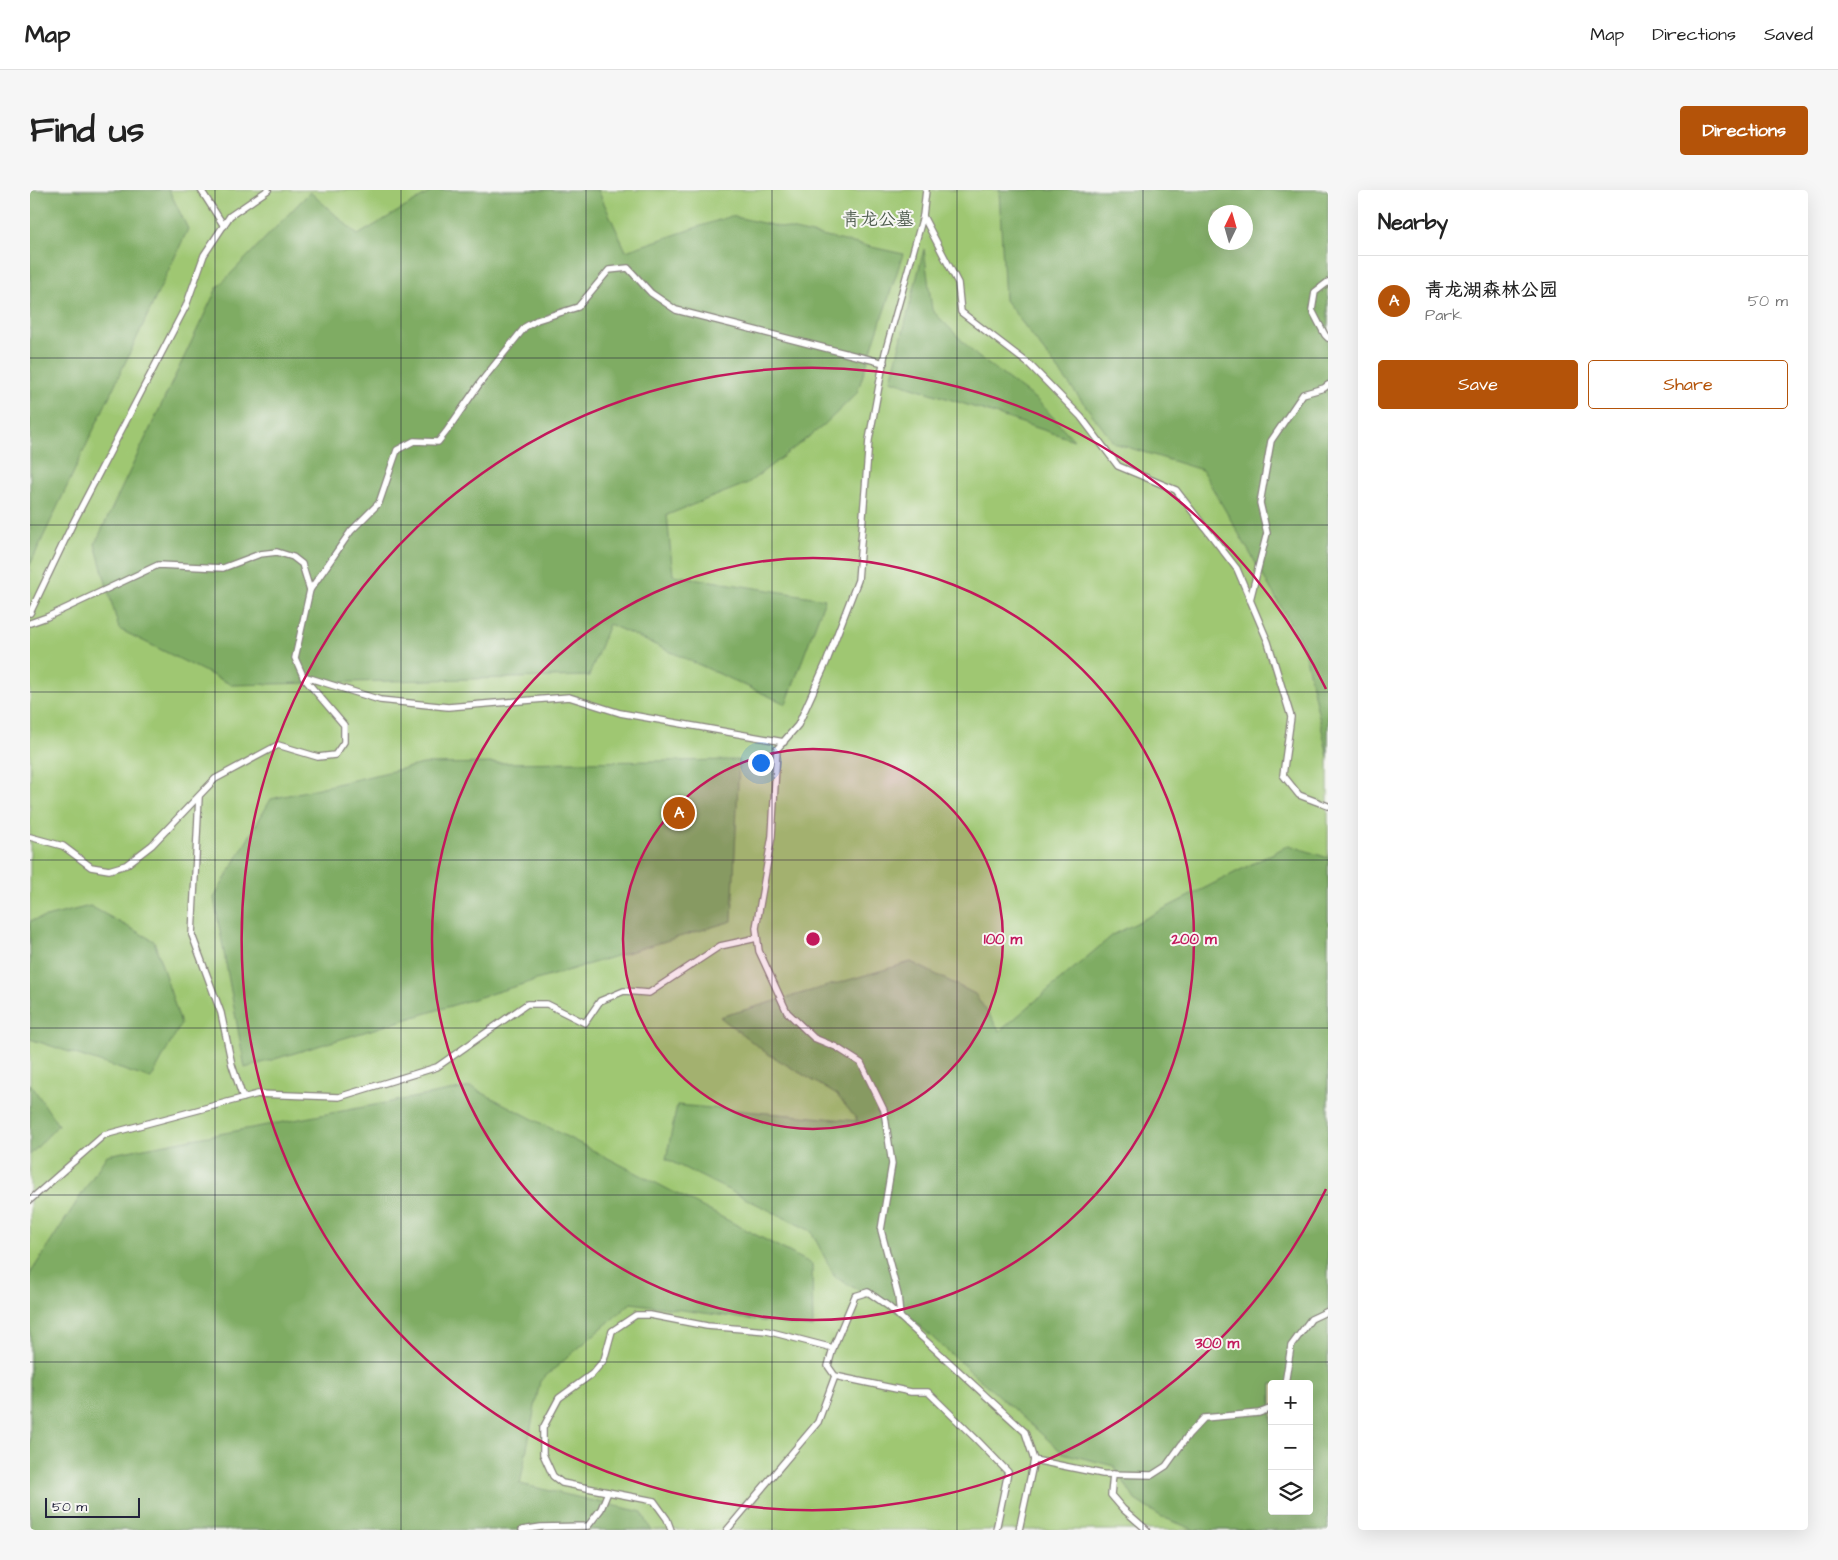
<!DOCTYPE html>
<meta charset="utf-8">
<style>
body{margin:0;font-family:"Architects Daughter","LXGW WenKai TC",sans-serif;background:#f6f6f6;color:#222}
.controls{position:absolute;right:15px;bottom:15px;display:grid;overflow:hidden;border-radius:5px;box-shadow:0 5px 20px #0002}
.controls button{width:45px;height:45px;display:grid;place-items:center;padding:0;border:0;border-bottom:1px solid #e0e0e0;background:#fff;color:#222;font:25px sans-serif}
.compass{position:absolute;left:1178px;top:15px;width:45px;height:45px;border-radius:50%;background:#fff;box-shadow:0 5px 20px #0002;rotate:5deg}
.scale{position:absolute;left:15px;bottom:12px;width:95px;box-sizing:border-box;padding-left:5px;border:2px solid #22223b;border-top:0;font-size:14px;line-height:18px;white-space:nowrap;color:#22223b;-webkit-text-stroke:4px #f6f6f2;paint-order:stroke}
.you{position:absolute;left:730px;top:572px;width:18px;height:18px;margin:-12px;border:4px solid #fff;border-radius:50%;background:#1a73e8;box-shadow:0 0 0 8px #1a73e833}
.badge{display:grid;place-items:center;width:32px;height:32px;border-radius:50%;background:#b45309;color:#fff;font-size:16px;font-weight:700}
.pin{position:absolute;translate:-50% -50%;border:2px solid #fff;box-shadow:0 1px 5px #0006}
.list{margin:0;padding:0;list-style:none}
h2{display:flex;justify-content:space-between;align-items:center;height:65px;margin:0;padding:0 20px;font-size:21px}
h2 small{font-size:16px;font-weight:400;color:#767676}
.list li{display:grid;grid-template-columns:32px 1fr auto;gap:15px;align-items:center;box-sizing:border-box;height:90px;padding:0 20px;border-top:1px solid #e0e0e0}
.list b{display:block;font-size:19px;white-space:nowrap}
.list p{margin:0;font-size:16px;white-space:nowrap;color:#767676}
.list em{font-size:16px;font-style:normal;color:#767676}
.actions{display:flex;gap:10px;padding:15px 20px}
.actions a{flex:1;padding:11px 0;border:1px solid #b45309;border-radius:5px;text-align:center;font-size:18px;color:#b45309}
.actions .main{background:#b45309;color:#fff}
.icon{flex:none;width:28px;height:28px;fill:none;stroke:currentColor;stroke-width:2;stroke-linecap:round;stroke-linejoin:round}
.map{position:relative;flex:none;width:1298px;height:1340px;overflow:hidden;border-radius:5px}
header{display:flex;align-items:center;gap:30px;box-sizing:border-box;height:70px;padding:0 25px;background:#fff;border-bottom:1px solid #e0e0e0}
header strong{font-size:24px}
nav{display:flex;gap:28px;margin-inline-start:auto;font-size:18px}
.intro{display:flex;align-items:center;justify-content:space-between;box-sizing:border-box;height:120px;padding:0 30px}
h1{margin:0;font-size:35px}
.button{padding:12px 22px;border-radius:5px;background:#b45309;color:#fff;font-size:18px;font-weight:700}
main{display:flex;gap:30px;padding:0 30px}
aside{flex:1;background:#fff;border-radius:5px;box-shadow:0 5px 20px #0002}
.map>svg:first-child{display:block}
.green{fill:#9fc772;stroke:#607456;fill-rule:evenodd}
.forest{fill:#7fac64;stroke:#506750;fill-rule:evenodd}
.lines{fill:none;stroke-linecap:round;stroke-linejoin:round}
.service-casing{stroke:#86817c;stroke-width:8}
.service{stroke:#fff;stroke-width:5.5}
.grid{fill:none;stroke:#22223b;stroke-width:1;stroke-opacity:0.55}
.ring{fill:none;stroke:#c2185b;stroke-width:2.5}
.labels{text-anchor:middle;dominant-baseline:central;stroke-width:4;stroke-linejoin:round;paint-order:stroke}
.park-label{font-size:18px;fill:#4e5c4e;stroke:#f6f6f2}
.centre{fill:#c2185b;stroke:#f6f6f2;stroke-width:2.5}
.ring-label{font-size:15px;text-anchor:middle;font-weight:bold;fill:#c2185b;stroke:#f6f6f2;stroke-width:4;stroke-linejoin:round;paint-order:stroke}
</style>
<header>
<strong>Map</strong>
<nav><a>Map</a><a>Directions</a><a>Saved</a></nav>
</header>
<div class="intro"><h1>Find us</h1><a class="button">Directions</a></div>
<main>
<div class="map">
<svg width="1298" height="1340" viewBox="0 0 1298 1340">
<rect width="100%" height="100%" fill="#f6f6f2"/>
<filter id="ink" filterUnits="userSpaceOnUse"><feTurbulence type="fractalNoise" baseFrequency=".02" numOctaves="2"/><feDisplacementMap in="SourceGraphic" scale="10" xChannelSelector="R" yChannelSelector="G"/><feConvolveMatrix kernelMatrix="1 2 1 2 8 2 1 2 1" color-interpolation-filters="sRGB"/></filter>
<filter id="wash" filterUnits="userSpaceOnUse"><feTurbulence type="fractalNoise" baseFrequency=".0096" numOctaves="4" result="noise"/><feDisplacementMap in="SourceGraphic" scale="20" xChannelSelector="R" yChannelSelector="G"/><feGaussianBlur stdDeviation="1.12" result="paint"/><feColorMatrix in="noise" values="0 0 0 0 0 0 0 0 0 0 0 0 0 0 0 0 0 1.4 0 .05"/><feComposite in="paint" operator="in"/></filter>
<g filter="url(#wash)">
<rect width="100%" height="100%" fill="#e9e0bd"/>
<!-- green -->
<path class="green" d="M 0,0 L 1298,0 L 1298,1340 L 0,1340 ZM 1186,22 L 1216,22 L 1216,52 L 1186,52 ZM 1242,1194 L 1279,1194 L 1279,1321 L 1242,1321 Z"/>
<!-- forest -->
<g class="forest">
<polygon points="0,0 139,0 158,39 0,375"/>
<polygon points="404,0 568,0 596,61 701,26 873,64 827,203 793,236 718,293 637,325 643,385 795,409 756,514 579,434 559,486 202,495 89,439 65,354 187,98 280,2 328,45"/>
<path d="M 969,0 L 1298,0 L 1298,567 L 1273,455 L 1172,280 L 1084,253 L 975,110 ZM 1186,22 L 1216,22 L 1216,52 L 1186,52 Z"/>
<polygon points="894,59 902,120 947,166 1008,211 1044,250 861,190"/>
<polygon points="709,570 702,731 215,878 184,708 241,609 393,574"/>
<path d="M 1259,655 L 1298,668 L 1298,1340 L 1165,1340 L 1132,1327 L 1105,1310 L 1084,1276 L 1033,1263 L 885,1132 L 805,1087 L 781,1041 L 636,969 L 647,915 L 828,931 L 807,905 L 735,862 L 690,827 L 881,772 L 945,804 L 970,841 L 1083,745 ZM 1242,1194 L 1279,1194 L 1279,1321 L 1242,1321 Z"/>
<polygon points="60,716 124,751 151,834 121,889 0,849 0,731"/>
<polygon points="0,893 28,935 0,965"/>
<polygon points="441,897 782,1074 783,1138 601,1113 510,1191 490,1294 612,1322 621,1340 0,1340 0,1084 77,965"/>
</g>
</g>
<g filter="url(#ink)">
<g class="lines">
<!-- service casing -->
<g class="service-casing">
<g id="service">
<polyline points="171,0 194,36"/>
<polyline points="896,0 893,26 928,93 931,122 999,174 1051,227 1088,276 1146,300 1207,379 1238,452 1261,527 1253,585 1269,605 1298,616"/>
<polyline points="1298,92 1285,102 1282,120 1295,145 1298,148"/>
<polyline points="280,400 321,341 349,313 367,260 384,251 408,252 416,242 450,193 495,137 507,130 548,117 579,80 598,78 621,103 646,120 854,173"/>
<polyline points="1220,410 1237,343 1230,313 1241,251 1273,204 1294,198 1298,195"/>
<polyline points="0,423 42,335 156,116 174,65 200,26 238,0"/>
<polyline points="0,433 17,427 128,375 193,378 230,364 247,362 263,367 272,374 280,400 265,468 273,486 350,510 418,517 539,507 590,523 754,552"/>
<polyline points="169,607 162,745 191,823 202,875 213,908"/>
<polyline points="0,647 33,656 61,677 79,680 96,675 122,655 185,589 248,555 288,567 305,565 314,552 314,535 273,487"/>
<polyline points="0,1010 74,945 228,904 309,907 407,877 497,814 517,814 555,833 570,811 594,801 619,803 690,756 727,748"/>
<polyline points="870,1127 868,1105 851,1040 862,974 854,920 831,873 806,857 784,848 757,822 729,761 726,738 742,646 747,559 768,535 796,473 828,390 839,250 855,163 893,26"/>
<polyline points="803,1158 798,1176 805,1186 881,1202 898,1202 947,1250 978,1282 966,1340"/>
<polyline points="1255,1194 1261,1156 1281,1129 1298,1121"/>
<polyline points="1004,1270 1073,1284 1122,1285 1136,1276 1159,1244 1174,1228 1229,1223 1242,1218"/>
<polyline points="1083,1284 1081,1305 1093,1319 1117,1340"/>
<polyline points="492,1340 511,1337 558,1336 571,1319 578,1302"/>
<polyline points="641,1340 637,1329 624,1311 532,1293 523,1286 513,1264 513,1238 529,1208 562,1184 574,1170 582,1141 606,1125 620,1125 677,1136 737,1141 803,1158 825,1106 838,1102 858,1116 995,1242 1004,1270 989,1340"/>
<polyline points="697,1340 788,1232 805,1186"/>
</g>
</g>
<!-- service -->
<use href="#service" class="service"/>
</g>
</g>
<!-- grid -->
<path class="grid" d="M 185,0 L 185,1340M 371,0 L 371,1340M 556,0 L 556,1340M 742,0 L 742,1340M 927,0 L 927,1340M 1113,0 L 1113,1340M 0,168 L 1298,168M 0,335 L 1298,335M 0,502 L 1298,502M 0,670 L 1298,670M 0,838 L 1298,838M 0,1005 L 1298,1005M 0,1172 L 1298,1172"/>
<!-- distance rings -->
<circle cx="783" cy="749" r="190" fill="#c2185b" fill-opacity=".12"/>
<g class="ring">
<circle cx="783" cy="749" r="190"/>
<circle cx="783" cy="749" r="381"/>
<path d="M1296 999A571 571 0 1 1 1296 499"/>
</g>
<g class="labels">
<!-- park labels -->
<g class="park-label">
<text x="848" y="29">青龙公墓</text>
</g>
</g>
<circle cx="783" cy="749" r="8" class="centre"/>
<g class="ring-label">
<text x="973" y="754">100 m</text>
<text x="1164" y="754">200 m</text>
<text x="1187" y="1158">300 m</text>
</g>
</svg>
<div class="controls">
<button>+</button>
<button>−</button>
<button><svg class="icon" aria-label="layers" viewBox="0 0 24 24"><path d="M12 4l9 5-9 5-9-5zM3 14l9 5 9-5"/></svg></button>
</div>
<svg class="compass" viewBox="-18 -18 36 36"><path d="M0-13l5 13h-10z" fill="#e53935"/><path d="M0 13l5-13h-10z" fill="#767676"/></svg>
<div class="scale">50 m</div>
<div class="you"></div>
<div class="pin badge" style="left:649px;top:623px">A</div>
</div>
<aside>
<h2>Nearby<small></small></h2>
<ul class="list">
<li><span class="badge">A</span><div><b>青龙湖森林公园</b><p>Park</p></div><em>50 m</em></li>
</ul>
<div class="actions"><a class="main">Save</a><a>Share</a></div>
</aside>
</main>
